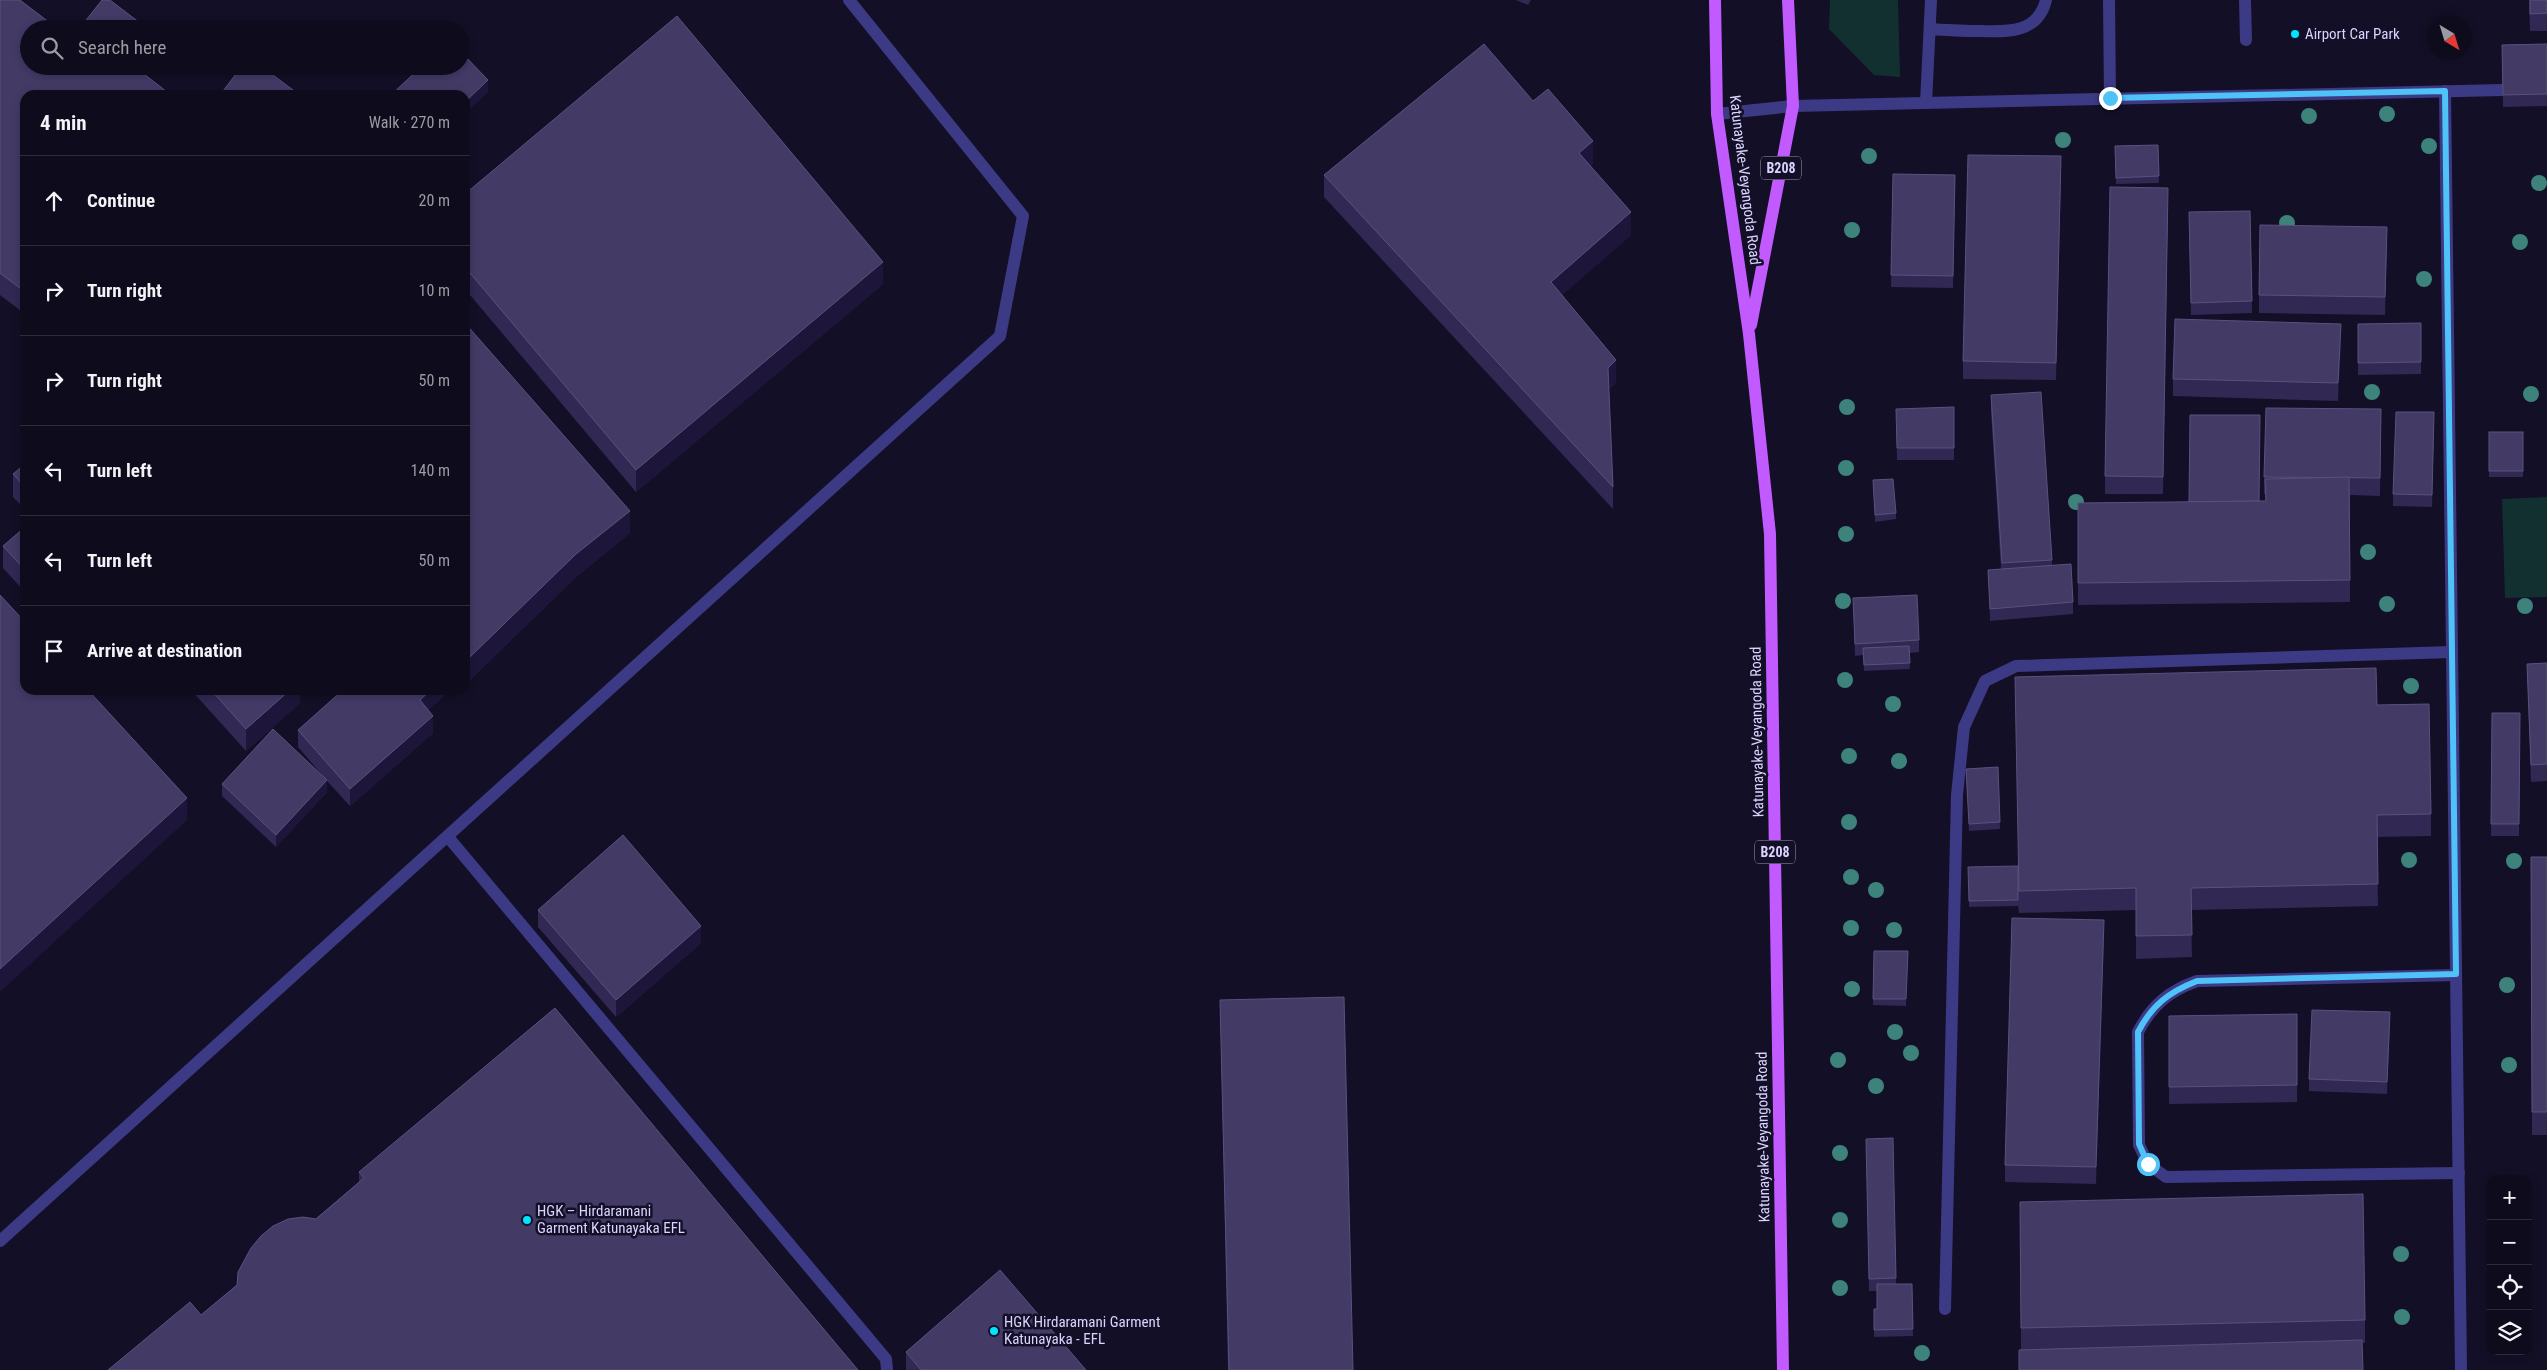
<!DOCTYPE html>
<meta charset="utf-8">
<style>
body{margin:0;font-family:"Roboto Condensed",sans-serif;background:#1c1929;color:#f1f3f6}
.controls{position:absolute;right:15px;bottom:15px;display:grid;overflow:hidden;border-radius:10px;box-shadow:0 2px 8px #0003}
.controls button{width:45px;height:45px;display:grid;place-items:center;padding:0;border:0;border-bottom:1px solid #2e2b3b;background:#0e0b1c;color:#f1f3f6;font:25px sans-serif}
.compass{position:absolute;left:2427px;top:15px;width:45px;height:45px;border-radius:50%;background:#0e0b1c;box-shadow:0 2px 8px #0003;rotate:142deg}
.stop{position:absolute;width:15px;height:15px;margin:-11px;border:4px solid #4fc3f7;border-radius:50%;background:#fff}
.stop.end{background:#4fc3f7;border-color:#fff;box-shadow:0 1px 5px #0008}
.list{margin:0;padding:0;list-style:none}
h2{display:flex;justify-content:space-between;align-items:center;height:65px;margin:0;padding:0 20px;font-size:21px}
h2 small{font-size:16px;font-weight:400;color:#9b9ba3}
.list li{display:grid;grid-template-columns:32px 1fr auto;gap:15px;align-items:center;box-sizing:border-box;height:90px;padding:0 20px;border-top:1px solid #2e2b3b}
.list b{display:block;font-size:19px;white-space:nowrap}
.list em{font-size:16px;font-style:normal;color:#9b9ba3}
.icon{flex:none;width:28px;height:28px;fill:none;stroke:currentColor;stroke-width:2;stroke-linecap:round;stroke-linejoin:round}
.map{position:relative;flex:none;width:2547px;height:1370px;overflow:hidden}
.search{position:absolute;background:#0e0b1c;box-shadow:0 2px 8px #0003;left:20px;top:20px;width:450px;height:55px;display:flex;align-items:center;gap:12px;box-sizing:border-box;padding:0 18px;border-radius:28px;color:#9b9ba3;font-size:19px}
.panel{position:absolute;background:#0e0b1c;box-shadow:0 2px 8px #0003;left:20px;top:90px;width:450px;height:605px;border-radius:15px}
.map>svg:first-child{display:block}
.green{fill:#12302f}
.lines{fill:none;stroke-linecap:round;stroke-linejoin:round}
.service{stroke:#3d3a85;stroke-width:12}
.primary{stroke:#c25bff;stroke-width:12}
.tree{fill:#3d827b}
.wall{fill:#312854}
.shaded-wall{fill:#1d163a}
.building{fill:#433a66;stroke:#5a527e}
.route{stroke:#4fc3f7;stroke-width:6}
.poi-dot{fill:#00e5ff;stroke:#130f26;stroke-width:2}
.labels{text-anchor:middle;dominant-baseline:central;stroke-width:5;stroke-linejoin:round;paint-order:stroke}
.shield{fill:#130f26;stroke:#9e99be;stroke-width:1}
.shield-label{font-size:14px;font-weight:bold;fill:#d9d4ff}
.poi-label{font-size:15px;fill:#d9d4ff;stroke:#130f26;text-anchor:start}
.street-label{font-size:15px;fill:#d9d4ff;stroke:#130f26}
</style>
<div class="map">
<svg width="2547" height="1370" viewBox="0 0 2547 1370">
<rect width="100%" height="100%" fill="#130f26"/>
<!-- green -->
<g class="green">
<polygon points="1830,0 1898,0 1900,77 1874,75 1829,29"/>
<polygon points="2547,497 2547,597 2505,598 2502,499"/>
</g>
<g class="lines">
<!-- service -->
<g class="service">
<polyline points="2109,0 2110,98"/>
<polyline points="2245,0 2246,40"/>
<path d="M 1930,29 C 1947,30 1963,31 1980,31 C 2008,32 2038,33 2046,0"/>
<polyline points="2445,91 2461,1370"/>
<polyline points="1926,103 1931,0"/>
<polyline points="1717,114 1793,106 2503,90"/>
<polyline points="448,837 886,1359 887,1370"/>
<path d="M 2456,975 L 2197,981 C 2169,991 2152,1005 2138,1032 L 2139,1145 L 2148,1164 L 2166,1177 L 2459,1173"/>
<polyline points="0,1241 1000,336 1023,216 849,0"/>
<polyline points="1945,1309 1957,795 1964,727 1985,681 2016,666 2452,652"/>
</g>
<!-- primary -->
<g class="primary">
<polyline points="1715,0 1717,114 1749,334 1770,534 1783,1370"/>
<polyline points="1751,325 1793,106 1788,0"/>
</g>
</g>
<!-- trees -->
<g class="tree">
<circle cx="2387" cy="114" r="8"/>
<circle cx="2309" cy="116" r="8"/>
<circle cx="2063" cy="140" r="8"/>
<circle cx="2429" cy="146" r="8"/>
<circle cx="1869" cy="156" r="8"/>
<circle cx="2539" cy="183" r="8"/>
<circle cx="2287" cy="223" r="8"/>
<circle cx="1852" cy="230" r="8"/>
<circle cx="2520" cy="242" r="8"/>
<circle cx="2424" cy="279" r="8"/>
<circle cx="2372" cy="392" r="8"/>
<circle cx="2531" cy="394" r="8"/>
<circle cx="1847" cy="407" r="8"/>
<circle cx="1846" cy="468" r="8"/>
<circle cx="2076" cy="502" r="8"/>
<circle cx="1846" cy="534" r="8"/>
<circle cx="2368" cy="552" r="8"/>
<circle cx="1843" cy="601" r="8"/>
<circle cx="2387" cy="604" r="8"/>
<circle cx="2525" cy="606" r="8"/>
<circle cx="1845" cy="680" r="8"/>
<circle cx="2411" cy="686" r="8"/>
<circle cx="1893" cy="704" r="8"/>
<circle cx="1849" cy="756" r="8"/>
<circle cx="1899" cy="761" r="8"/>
<circle cx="1849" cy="822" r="8"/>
<circle cx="2409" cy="860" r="8"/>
<circle cx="2514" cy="861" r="8"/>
<circle cx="1851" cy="877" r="8"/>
<circle cx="1876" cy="890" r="8"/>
<circle cx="1851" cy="928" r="8"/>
<circle cx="1894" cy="930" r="8"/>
<circle cx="2507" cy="985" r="8"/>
<circle cx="1852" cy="989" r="8"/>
<circle cx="1895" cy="1032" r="8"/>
<circle cx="1911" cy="1053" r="8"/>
<circle cx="1838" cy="1060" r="8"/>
<circle cx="2509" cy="1065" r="8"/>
<circle cx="1876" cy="1086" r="8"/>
<circle cx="1840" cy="1153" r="8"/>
<circle cx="1840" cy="1220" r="8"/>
<circle cx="2401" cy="1254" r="8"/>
<circle cx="1840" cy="1288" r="8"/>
<circle cx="2402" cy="1317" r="8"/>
<circle cx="1922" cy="1353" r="8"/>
</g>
<!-- wall -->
<g class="wall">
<polygon points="0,0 29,66 152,66 145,75 25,95 25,314 0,295"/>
<polygon points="1516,0 1531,0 1528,5"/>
<polygon points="2529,0 2547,0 2547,31 2530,31"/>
<polygon points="2547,44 2547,106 2503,107 2502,45"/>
<polygon points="214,66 261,66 297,95 240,69"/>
<polygon points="1533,101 1593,163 1590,166 1631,235 1562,295 1616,383 1609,389 1613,487 1613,509 1324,197 1324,175"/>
<polygon points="2158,145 2159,183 2116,184 2115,146"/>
<polygon points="1893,174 1955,175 1953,288 1891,287"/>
<polygon points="2061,174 2056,380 1963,379 1963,361"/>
<polygon points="465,194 883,284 636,492 465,289"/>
<polygon points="2168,205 2163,494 2105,494 2105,476"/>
<polygon points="2250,211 2252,313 2191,315 2189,212"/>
<polygon points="2387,244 2385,315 2259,313 2259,295"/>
<polygon points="465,323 630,533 576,577 470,680 465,675"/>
<polygon points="2421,323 2421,374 2358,375 2358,324"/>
<polygon points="2341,341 2338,401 2173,396 2173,379"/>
<polygon points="1991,395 2052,560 2052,565 2073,602 2073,614 1990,621 1988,570 2001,569 1991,412"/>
<polygon points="1896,409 1954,448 1954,460 1897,460"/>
<polygon points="2381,409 2380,496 2350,495 2350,602 2078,605 2078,503 2265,501 2265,494 2264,494 2264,477"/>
<polygon points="2434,424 2432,507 2393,506 2393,494"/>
<rect x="2489" y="432" width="34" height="45"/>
<polygon points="25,464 25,509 13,497 13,474"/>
<polygon points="1873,480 1896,513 1896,519 1875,522"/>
<polygon points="25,527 25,592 3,568 3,546"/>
<polygon points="1853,598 1919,640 1919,652 1909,653 1910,669 1864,671 1863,655 1855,656"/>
<polygon points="2547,663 2547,781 2531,782 2527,664"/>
<polygon points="191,690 300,690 300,703 246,751"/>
<polygon points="447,690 447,693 428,710 433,733 350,806 327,781 327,792 276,847 222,796 222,784 322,775 298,747 298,730"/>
<polygon points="2377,705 2431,814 2431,836 2377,837 2378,906 2191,910 2192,957 2136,959 2136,910 2019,913 2018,904 2018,906 1969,907 1968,873 2018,866"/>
<polygon points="2492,713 2520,713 2519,836 2491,836"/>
<polygon points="1998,767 2000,829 1969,831 1966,769"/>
<polygon points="2531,857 2547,857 2547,1135 2532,1135"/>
<polygon points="538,910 701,943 616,1017 538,927"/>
<polygon points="2104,937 2096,1184 2005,1182 2005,1165"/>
<polygon points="1908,951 1906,1006 1873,1005 1873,999"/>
<polygon points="1220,1000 1353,1370 1228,1370"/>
<polygon points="2297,1014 2297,1102 2169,1104 2169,1016"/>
<polygon points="2390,1024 2387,1094 2309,1091 2309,1079"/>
<polygon points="1893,1138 1896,1284 1912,1284 1913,1336 1874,1337 1874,1309 1877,1309 1877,1291 1869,1291 1866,1139"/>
<polygon points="359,1172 858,1370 201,1315 359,1182"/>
<polygon points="2020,1202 2365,1320 2365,1343 2362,1343 2363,1370 2019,1370 2019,1350 2021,1349"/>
<polygon points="906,1352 1086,1370 906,1370"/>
</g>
<!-- shaded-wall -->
<g class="shaded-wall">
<polygon points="135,66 152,66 135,89"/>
<polygon points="488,80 488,92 465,114 465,102"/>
<polygon points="1593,141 1593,163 1579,175 1579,153"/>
<polygon points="1631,212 1631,235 1551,305 1551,282"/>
<polygon points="883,262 883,284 636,492 636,470"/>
<polygon points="2341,324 2341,341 2338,401 2338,383"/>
<polygon points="1616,360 1616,383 1608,390 1608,368"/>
<polygon points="630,511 630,533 576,577 470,680 470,657 576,554"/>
<polygon points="290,690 300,690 300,703 246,751 246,729"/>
<polygon points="431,690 447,690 447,693 420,717 420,700"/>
<polygon points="433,716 433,733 350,806 350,789"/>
<polygon points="327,780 327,792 276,847 276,835"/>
<polygon points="187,798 187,820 0,992 0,969"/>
<polygon points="2104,920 2104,937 2096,1184 2096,1167"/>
<polygon points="701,926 701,943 616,1017 616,1000"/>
</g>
<!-- building -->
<g class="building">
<polygon points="0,0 20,0 58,29 29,29 29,66 135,66 135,67 171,95 25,95 25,292 0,273"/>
<polygon points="102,0 110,0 148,29 79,29"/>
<polygon points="2530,0 2547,0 2547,13 2530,14"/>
<polygon points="677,16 883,262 636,470 465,267 465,194"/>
<polygon points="197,21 258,26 258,29 196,29"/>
<polygon points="1484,44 1533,101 1548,89 1593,141 1579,153 1631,212 1551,282 1616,360 1608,368 1613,487 1324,175"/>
<polygon points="2547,44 2547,94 2503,95 2502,45"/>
<polygon points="461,52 488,80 465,102 465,95 391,95 422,66 461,66"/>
<polygon points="242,66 261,66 297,93 295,95 220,95"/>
<polygon points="2158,145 2159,176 2116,178 2115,146"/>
<polygon points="1968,155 2061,156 2056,363 1963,361"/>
<polygon points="1893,174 1955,175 1953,276 1891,275"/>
<polygon points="2110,187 2168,188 2163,477 2105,476"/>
<polygon points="2250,211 2252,301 2191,303 2189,212"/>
<polygon points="2260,225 2387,227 2385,297 2259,295"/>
<polygon points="2175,319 2341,324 2338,383 2173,379"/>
<polygon points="465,323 630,511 576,554 470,657 465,652"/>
<polygon points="2421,323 2421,362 2358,363 2358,324"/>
<polygon points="2041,392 2052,560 2002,563 1991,395"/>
<polygon points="1954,407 1954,448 1897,448 1896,409"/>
<polygon points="2266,408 2381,409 2380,478 2264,477"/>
<polygon points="2396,412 2434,412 2432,495 2393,494"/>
<polygon points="2190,415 2260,415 2259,501 2189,502"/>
<rect x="2489" y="432" width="34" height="39"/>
<polygon points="25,464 25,487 13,474"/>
<polygon points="2349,477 2350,580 2078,583 2078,503 2266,501 2265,479"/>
<polygon points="1893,479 1896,513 1875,515 1873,480"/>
<polygon points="25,527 25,570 3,546"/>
<polygon points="2071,564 2073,602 1990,609 1988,570"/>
<polygon points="0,595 25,622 25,690 88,690 187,798 0,969"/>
<polygon points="1917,595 1919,640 1855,644 1853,598"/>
<polygon points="1909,646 1910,663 1864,665 1863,648"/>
<polygon points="2547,663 2547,764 2531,765 2527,664"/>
<polygon points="2376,668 2377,705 2429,704 2431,814 2377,815 2378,884 2191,888 2192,935 2136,936 2136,888 2019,891 2015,677"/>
<polygon points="211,690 290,690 246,729"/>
<polygon points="343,690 431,690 420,700 433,716 350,789 298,730"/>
<polygon points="2492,713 2520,713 2519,824 2491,824"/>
<polygon points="273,729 327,780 276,835 222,784"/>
<polygon points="1998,767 2000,822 1969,824 1966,769"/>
<polygon points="623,835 701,926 616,1000 538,910"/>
<polygon points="2531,857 2547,857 2547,1112 2532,1112"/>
<polygon points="2018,866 2018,900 1969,901 1968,867"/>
<polygon points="2012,918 2104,920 2096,1167 2005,1165"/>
<polygon points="1874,951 1908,951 1906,999 1873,999"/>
<polygon points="1344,997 1353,1370 1229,1370 1220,1000"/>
<polygon points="555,1008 858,1370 108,1370 190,1302 201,1315 237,1285 238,1272 251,1248 261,1236 273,1226 288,1219 303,1217 316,1219 364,1178 359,1172"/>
<polygon points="2312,1010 2390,1012 2387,1082 2309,1079"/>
<polygon points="2297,1014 2297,1085 2169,1087 2169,1016"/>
<polygon points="1893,1138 1896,1278 1869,1279 1866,1139"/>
<polygon points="2363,1194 2365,1320 2021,1328 2020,1202"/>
<polygon points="1000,1270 1086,1370 921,1370 906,1352"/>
<polygon points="1877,1284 1912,1284 1913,1329 1874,1330 1874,1309 1877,1309"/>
<polygon points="2362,1340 2363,1370 2019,1370 2019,1350"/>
</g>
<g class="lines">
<!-- route -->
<path class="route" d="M 2110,98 L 2445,91 L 2456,974 L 2197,981 C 2169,992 2152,1005 2138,1032 L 2139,1144 L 2148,1164"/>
</g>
<!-- markers -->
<g class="poi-dot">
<circle cx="2295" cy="34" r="5"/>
<circle cx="527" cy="1220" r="5"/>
<circle cx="994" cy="1331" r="5"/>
</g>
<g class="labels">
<!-- shield labels -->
<g class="shield">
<rect x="1761" y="156.5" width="40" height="23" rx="4"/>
<rect x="1755" y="840.5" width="40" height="23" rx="4"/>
</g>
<g class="shield-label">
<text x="1781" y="168">B208</text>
<text x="1775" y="852">B208</text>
</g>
<!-- poi labels -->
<g class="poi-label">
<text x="2305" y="34">Airport Car Park</text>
<text x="537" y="1211">HGK – Hirdaramani<tspan x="537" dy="17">Garment Katunayaka EFL</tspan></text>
<text x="1004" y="1322">HGK Hirdaramani Garment<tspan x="1004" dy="17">Katunayaka - EFL</tspan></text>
</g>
<!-- street labels -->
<g class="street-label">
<text transform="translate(1745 180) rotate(83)">Katunayake-Veyangoda Road</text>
<text transform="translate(1757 732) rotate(-91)">Katunayake-Veyangoda Road</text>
<text transform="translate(1763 1137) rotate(-91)">Katunayake-Veyangoda Road</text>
</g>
</g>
</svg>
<div class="controls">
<button>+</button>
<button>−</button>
<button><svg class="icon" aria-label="locate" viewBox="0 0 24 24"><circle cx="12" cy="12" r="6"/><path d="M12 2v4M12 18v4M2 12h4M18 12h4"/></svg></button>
<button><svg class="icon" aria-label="layers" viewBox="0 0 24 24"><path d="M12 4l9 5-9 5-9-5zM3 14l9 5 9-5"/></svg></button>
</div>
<svg class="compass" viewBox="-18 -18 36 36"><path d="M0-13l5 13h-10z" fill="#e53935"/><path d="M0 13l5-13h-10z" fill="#9b9ba3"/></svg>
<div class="stop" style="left:2148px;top:1164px"></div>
<div class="stop end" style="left:2110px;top:98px"></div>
<div class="search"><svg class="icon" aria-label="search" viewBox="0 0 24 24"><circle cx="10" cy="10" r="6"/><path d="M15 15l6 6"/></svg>Search here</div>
<section class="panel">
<h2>4 min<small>Walk · 270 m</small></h2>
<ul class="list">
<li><svg class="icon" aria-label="ahead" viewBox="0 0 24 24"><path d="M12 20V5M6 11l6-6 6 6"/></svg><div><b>Continue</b></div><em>20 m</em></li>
<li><svg class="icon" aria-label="right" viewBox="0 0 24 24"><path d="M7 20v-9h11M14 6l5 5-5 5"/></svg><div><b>Turn right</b></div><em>10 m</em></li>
<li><svg class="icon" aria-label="right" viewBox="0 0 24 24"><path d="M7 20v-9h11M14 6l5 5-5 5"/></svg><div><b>Turn right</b></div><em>50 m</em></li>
<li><svg class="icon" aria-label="left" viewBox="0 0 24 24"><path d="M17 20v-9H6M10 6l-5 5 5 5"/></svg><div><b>Turn left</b></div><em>140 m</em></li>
<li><svg class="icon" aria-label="left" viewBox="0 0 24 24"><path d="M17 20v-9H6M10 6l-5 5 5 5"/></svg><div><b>Turn left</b></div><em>50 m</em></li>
<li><svg class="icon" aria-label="arrive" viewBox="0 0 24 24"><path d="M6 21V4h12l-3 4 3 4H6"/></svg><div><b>Arrive at destination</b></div></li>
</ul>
</section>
</div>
